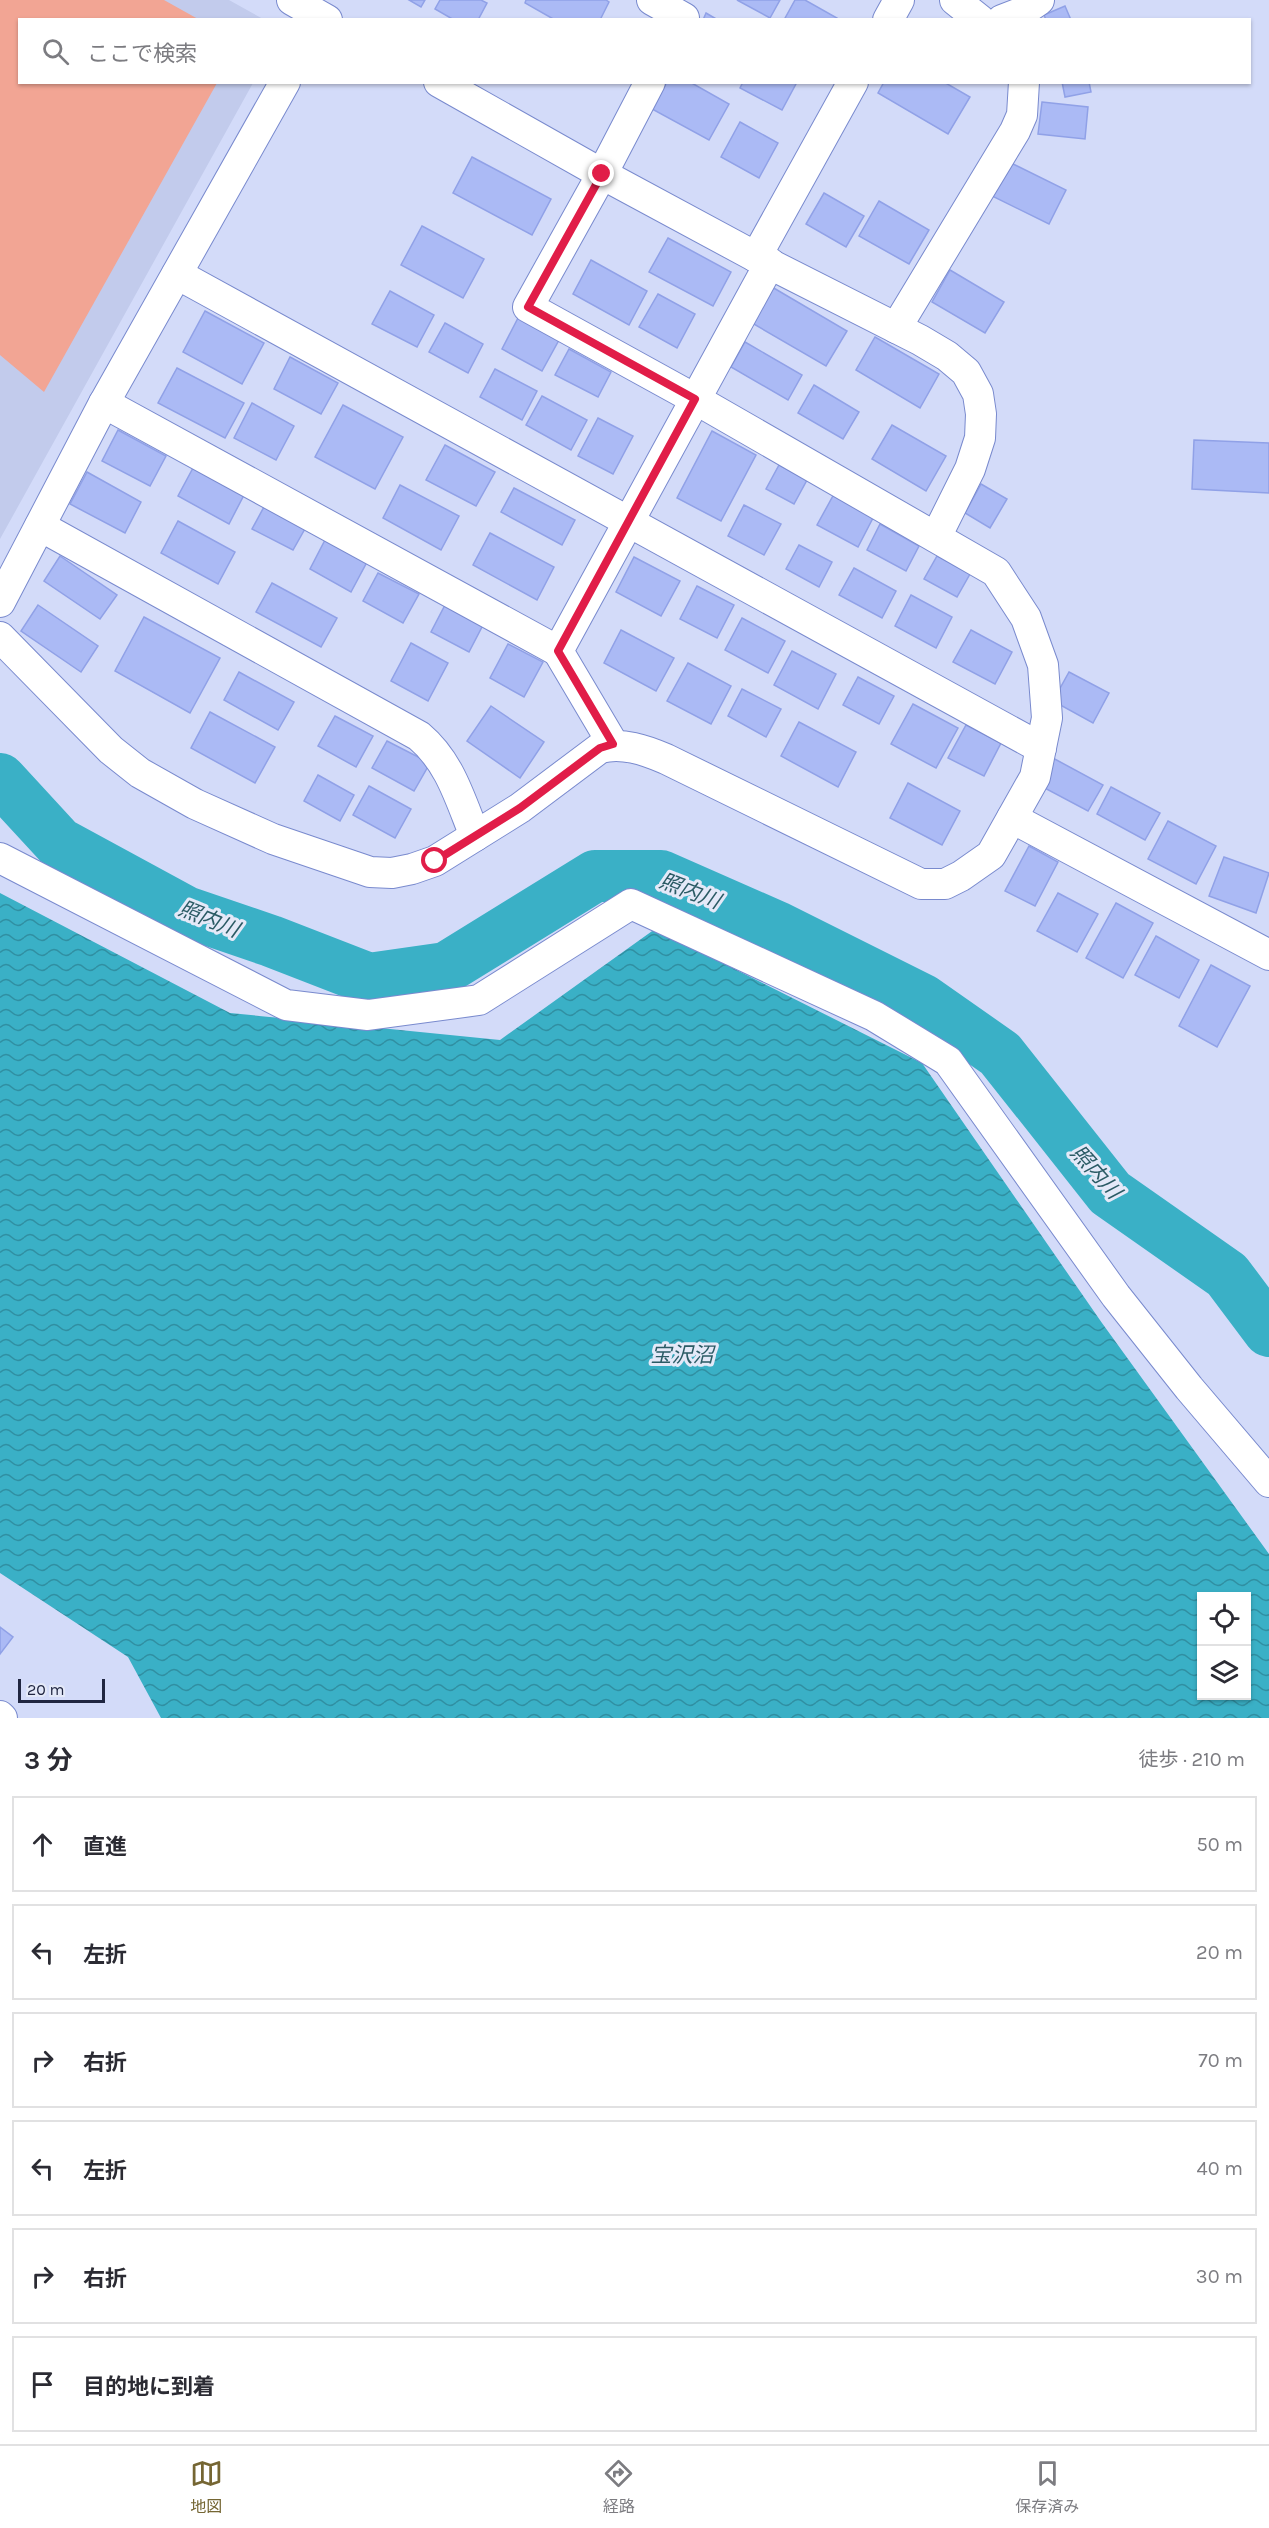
<!DOCTYPE html>
<html lang="ja">
<meta charset="utf-8">
<style>
body{margin:0;font-family:Karla,"Noto Sans JP",sans-serif;background:#f2f2f3;color:#2b2b33}
.controls{position:absolute;right:18px;bottom:18px;display:grid;overflow:hidden;border-radius:0px;box-shadow:0 2px 4px #0004}
.controls button{width:54px;height:54px;display:grid;place-items:center;padding:0;border:0;border-bottom:2px solid #e1e1e2;background:#fff;color:#2b2b33;font:30px sans-serif}
.scale{position:absolute;left:18px;bottom:15px;width:87px;box-sizing:border-box;padding-left:6px;border:3px solid #202641;border-top:0;font-size:16px;line-height:21px;white-space:nowrap;color:#202641;-webkit-text-stroke:4px #e4e9f8;paint-order:stroke}
.stop{position:absolute;width:18px;height:18px;margin:-14px;border:4px solid #e11d48;border-radius:50%;background:#fff}
.stop.end{background:#e11d48;border-color:#fff;box-shadow:0 2px 6px #0008}
.list{margin:0;padding:0;list-style:none}
h2{display:flex;justify-content:space-between;align-items:center;height:78px;margin:0;padding:0 24px;font-size:26px}
h2 small{font-size:20px;font-weight:400;color:#7c7c81}
.list li{display:grid;grid-template-columns:39px 1fr auto;gap:18px;align-items:center;box-sizing:border-box;height:96px;margin:0 12px 12px;padding:0 12px;border:2px solid #e1e1e2;border-radius:0px}
.list b{display:block;font-size:22px;white-space:nowrap}
.list em{font-size:20px;font-style:normal;color:#7c7c81}
.icon{flex:none;width:33px;height:33px;fill:none;stroke:currentColor;stroke-width:2;stroke-linecap:round;stroke-linejoin:round}
.map{position:relative;flex:none;width:1269px;height:1718px;overflow:hidden}
.search{position:absolute;background:#fff;box-shadow:0 2px 4px #0004;left:18px;right:18px;top:18px;height:66px;display:flex;align-items:center;gap:15px;box-sizing:border-box;padding:0 21px;border-radius:0px;color:#7c7c81;font-size:22px}
.sheet{height:726px;background:#fff}
nav{display:flex;justify-content:space-around;align-items:center;box-sizing:border-box;height:84px;border-top:2px solid #e1e1e2;background:#fff;font-size:16px;color:#7c7c81}
nav a{display:grid;justify-items:center;gap:3px}
nav .on{color:#756633}
.map>svg:first-child{display:block}
.built{fill:#c2cbec}
.green{fill:#f2a594}
.water{fill:url(#water-waves);fill-rule:evenodd}
.lines{fill:none;stroke-linecap:round;stroke-linejoin:round}
.river{stroke:#3ab0c6;stroke-width:52}
.building{fill:#abbaf5;stroke:#90a1e7;stroke-width:1.5}
.minor-casing{stroke:#798ace;stroke-width:32}
.minor{stroke:#fff;stroke-width:30}
.route{stroke:#e11d48;stroke-width:8}
.labels{text-anchor:middle;dominant-baseline:central;stroke-width:6;stroke-linejoin:round;paint-order:stroke}
.water-label{font-size:21px;font-style:italic;fill:#2b5b65;stroke:#e4e9f8}
</style>
<div class="map">
<svg width="1269" height="1718" viewBox="0 0 1269 1718">
<defs>
<pattern id="water-waves" width="16" height="10" patternUnits="userSpaceOnUse" patternTransform="scale(1.5)"><rect width="16" height="10" fill="#3ab0c6"/><path d="M0 5q4-4 8 0t8 0" fill="none" stroke="#308fa2"/></pattern>
</defs>
<rect width="100%" height="100%" fill="#d3dbf9"/>
<!-- built -->
<polygon class="built" points="0,0 229,0 263,19 20,20 20,82 253,83 0,539"/>
<!-- green -->
<polygon class="green" points="0,0 164,0 198,19 20,20 20,82 217,83 44,392 0,355"/>
<!-- water -->
<path class="water" d="M 0,893 L 230,1013 L 500,1040 L 655,929 L 922,1063 L 1102,1323 L 1269,1554 L 1269,1718 L 161,1718 L 128,1657 L 0,1573 ZM 1202,1596 L 1246,1596 L 1246,1696 L 1202,1696 Z"/>
<g class="lines">
<!-- river -->
<polyline class="river" points="0,779 59,843 186,912 271,941 369,979 446,968 595,876 661,876 777,927 923,1000 1000,1054 1110,1193 1227,1275 1269,1331"/>
</g>
<!-- building -->
<g class="building">
<polygon points="409,0 425,0 421,7"/>
<polygon points="440,0 481,0 487,3 478,20 454,20 435,9"/>
<polygon points="526,0 606,0 609,2 600,20 555,20 525,3"/>
<polygon points="737,0 780,0 770,18"/>
<polygon points="795,0 805,0 837,18 836,20 784,20"/>
<polygon points="1065,6 1071,20 1046,20 1044,15"/>
<polygon points="706,13 718,20 703,20"/>
<polygon points="667,82 690,82 729,104 709,140 652,109"/>
<polygon points="743,82 797,82 782,110 740,88"/>
<polygon points="884,82 944,82 970,97 948,134 878,93"/>
<polygon points="1062,82 1089,82 1091,92 1065,97"/>
<polygon points="1042,102 1088,107 1085,139 1038,134"/>
<polygon points="740,122 778,143 759,178 721,157"/>
<polygon points="472,157 551,199 532,235 453,193"/>
<polygon points="1007,161 1066,190 1049,224 990,195"/>
<polygon points="824,193 864,216 846,247 806,224"/>
<polygon points="879,201 929,230 909,264 859,236"/>
<polygon points="422,226 484,259 463,298 401,265"/>
<polygon points="668,238 731,272 713,306 649,272"/>
<polygon points="591,260 647,291 629,325 573,294"/>
<polygon points="950,270 1004,302 985,333 932,302"/>
<polygon points="772,287 847,331 826,366 752,323"/>
<polygon points="390,291 434,315 417,347 372,324"/>
<polygon points="658,294 695,314 677,348 639,327"/>
<polygon points="205,311 264,343 242,384 183,352"/>
<polygon points="518,318 559,340 542,371 502,349"/>
<polygon points="445,323 483,344 468,373 429,352"/>
<polygon points="875,337 939,374 920,408 856,370"/>
<polygon points="745,342 802,375 788,400 731,367"/>
<polygon points="569,349 611,372 598,397 555,375"/>
<polygon points="290,357 338,383 321,414 274,389"/>
<polygon points="177,368 244,403 225,438 158,403"/>
<polygon points="495,369 537,391 522,420 480,397"/>
<polygon points="814,385 859,412 843,439 798,413"/>
<polygon points="542,396 587,420 571,450 526,425"/>
<polygon points="252,403 294,426 276,460 234,438"/>
<polygon points="343,405 403,437 375,489 315,457"/>
<polygon points="598,418 633,436 613,474 578,456"/>
<polygon points="892,425 946,456 926,491 872,459"/>
<polygon points="118,430 166,456 150,486 102,461"/>
<polygon points="712,431 756,455 721,521 677,498"/>
<polygon points="1194,440 1269,443 1269,493 1192,489"/>
<polygon points="445,445 495,472 476,506 426,480"/>
<polygon points="779,465 807,480 794,504 766,489"/>
<polygon points="193,468 244,495 229,524 178,496"/>
<polygon points="87,472 141,502 125,533 70,504"/>
<polygon points="981,484 1007,499 990,528 965,513"/>
<polygon points="400,485 459,516 441,550 383,518"/>
<polygon points="514,488 575,520 562,545 501,512"/>
<polygon points="834,494 874,516 858,547 817,525"/>
<polygon points="265,505 306,527 293,550 252,529"/>
<polygon points="744,505 781,524 764,555 728,536"/>
<polygon points="178,521 235,552 218,584 161,553"/>
<polygon points="880,524 919,546 906,571 867,550"/>
<polygon points="490,533 554,567 537,600 473,565"/>
<polygon points="325,540 367,562 351,592 310,569"/>
<polygon points="799,545 832,562 819,587 786,569"/>
<polygon points="60,556 117,595 100,619 44,581"/>
<polygon points="937,556 970,574 957,597 924,579"/>
<polygon points="634,557 680,581 661,616 616,592"/>
<polygon points="854,568 896,591 882,618 839,595"/>
<polygon points="378,573 419,594 403,623 363,601"/>
<polygon points="272,583 337,618 321,647 256,612"/>
<polygon points="697,586 734,605 717,638 680,619"/>
<polygon points="911,595 952,617 936,648 895,626"/>
<polygon points="38,605 98,646 81,672 21,631"/>
<polygon points="445,605 483,625 469,652 431,632"/>
<polygon points="144,617 220,658 190,713 115,671"/>
<polygon points="742,618 785,641 768,673 725,650"/>
<polygon points="621,630 674,658 656,691 604,663"/>
<polygon points="971,630 1012,652 995,684 953,662"/>
<polygon points="411,643 448,663 428,701 391,681"/>
<polygon points="508,644 543,662 524,697 490,678"/>
<polygon points="792,651 836,674 818,709 774,685"/>
<polygon points="688,663 731,686 711,724 667,701"/>
<polygon points="239,672 294,702 278,730 224,700"/>
<polygon points="1069,672 1109,693 1093,723 1053,701"/>
<polygon points="858,677 894,696 879,724 843,705"/>
<polygon points="742,689 781,709 766,737 728,716"/>
<polygon points="913,704 958,728 936,768 891,744"/>
<polygon points="491,706 544,742 520,778 467,741"/>
<polygon points="210,712 275,747 255,783 191,748"/>
<polygon points="335,716 373,736 356,767 318,746"/>
<polygon points="799,722 856,752 838,787 781,756"/>
<polygon points="966,725 1001,743 984,776 948,758"/>
<polygon points="387,741 430,763 414,791 372,768"/>
<polygon points="1051,757 1103,785 1088,811 1037,784"/>
<polygon points="318,775 354,795 340,821 304,801"/>
<polygon points="908,783 960,811 942,845 890,818"/>
<polygon points="369,786 411,809 395,838 353,815"/>
<polygon points="1111,787 1160,813 1145,840 1097,814"/>
<polygon points="1168,821 1216,846 1196,884 1148,859"/>
<polygon points="1029,846 1058,862 1035,906 1005,891"/>
<polygon points="1224,857 1269,873 1256,913 1209,896"/>
<polygon points="1058,893 1098,914 1077,952 1037,931"/>
<polygon points="1116,903 1153,923 1123,978 1086,958"/>
<polygon points="1156,936 1199,960 1179,998 1135,975"/>
<polygon points="1211,965 1250,986 1217,1047 1179,1026"/>
<polygon points="0,1627 13,1637 0,1654"/>
</g>
<g class="lines">
<!-- minor casing -->
<g class="minor-casing">
<g id="minor">
<polyline points="292,0 327,20"/>
<polyline points="652,0 684,18"/>
<polyline points="955,0 980,20"/>
<polyline points="888,20 899,0"/>
<polyline points="1002,20 1020,13 1039,0"/>
<polyline points="439,82 602,174 756,257 920,340 947,356 966,372 978,394 981,414 980,438 970,469 936,537"/>
<polyline points="756,257 853,82"/>
<polyline points="177,274 1041,748"/>
<polyline points="896,328 1015,131 1022,115 1024,82"/>
<polyline points="104,403 558,651"/>
<path d="M 40,526 L 419,736 C 450,762 460,799 475,836"/>
<polyline points="0,602 104,403 285,82"/>
<path d="M 0,637 L 111,750 L 140,773 L 195,804 L 273,839 L 370,872 L 392,873 L 412,869 L 435,861 L 520,808 L 600,748 C 622,742 645,750 666,759 L 921,884 L 945,884 L 961,876 L 991,855 L 1035,777 L 1047,718 L 1043,665 L 1026,618 L 996,572 L 695,399 L 528,307 L 602,174 L 650,82"/>
<polyline points="613,744 558,651 770,263"/>
<polyline points="1012,818 1269,955"/>
<polyline points="0,858 286,1005 368,1015 479,1000 631,904 874,1016 948,1061 1116,1296 1189,1388 1269,1482"/>
<polyline points="0,1716 2,1718"/>
</g>
</g>
<!-- minor -->
<use href="#minor" class="minor"/>
</g>
<g class="lines">
<!-- route -->
<polyline class="route" points="435,861 520,808 600,748 613,744 558,651 695,399 528,307 602,174"/>
</g>
<g class="labels">
<!-- water labels -->
<g class="water-label">
<text transform="translate(690 891) rotate(21)">照内川</text>
<text transform="translate(209 919) rotate(22)">照内川</text>
<text transform="translate(1096 1172) rotate(48)">照内川</text>
<text x="682" y="1355">宝沢沼</text>
</g>
</g>
</svg>
<div class="controls">
<button><svg class="icon" aria-label="locate" viewBox="0 0 24 24"><circle cx="12" cy="12" r="6"/><path d="M12 2v4M12 18v4M2 12h4M18 12h4"/></svg></button>
<button><svg class="icon" aria-label="layers" viewBox="0 0 24 24"><path d="M12 4l9 5-9 5-9-5zM3 14l9 5 9-5"/></svg></button>
</div>
<div class="scale">20 m</div>
<div class="stop" style="left:435px;top:861px"></div>
<div class="stop end" style="left:602px;top:174px"></div>
<div class="search"><svg class="icon" aria-label="search" viewBox="0 0 24 24"><circle cx="10" cy="10" r="6"/><path d="M15 15l6 6"/></svg>ここで検索</div>
</div>
<section class="sheet">
<h2>3 分<small>徒歩 · 210 m</small></h2>
<ul class="list">
<li><svg class="icon" aria-label="ahead" viewBox="0 0 24 24"><path d="M12 20V5M6 11l6-6 6 6"/></svg><div><b>直進</b></div><em>50 m</em></li>
<li><svg class="icon" aria-label="left" viewBox="0 0 24 24"><path d="M17 20v-9H6M10 6l-5 5 5 5"/></svg><div><b>左折</b></div><em>20 m</em></li>
<li><svg class="icon" aria-label="right" viewBox="0 0 24 24"><path d="M7 20v-9h11M14 6l5 5-5 5"/></svg><div><b>右折</b></div><em>70 m</em></li>
<li><svg class="icon" aria-label="left" viewBox="0 0 24 24"><path d="M17 20v-9H6M10 6l-5 5 5 5"/></svg><div><b>左折</b></div><em>40 m</em></li>
<li><svg class="icon" aria-label="right" viewBox="0 0 24 24"><path d="M7 20v-9h11M14 6l5 5-5 5"/></svg><div><b>右折</b></div><em>30 m</em></li>
<li><svg class="icon" aria-label="arrive" viewBox="0 0 24 24"><path d="M6 21V4h12l-3 4 3 4H6"/></svg><div><b>目的地に到着</b></div></li>
</ul>
</section>
<nav>
<a class="on"><svg class="icon" aria-label="map" viewBox="0 0 24 24"><path d="M3 6l6-2 6 2 6-2v14l-6 2-6-2-6 2zM9 4v14M15 6v14"/></svg>地図</a>
<a><svg class="icon" aria-label="directions" viewBox="0 0 24 24"><path d="M12 3l9 9-9 9-9-9zM9 14v-3h6M13 9l2 2-2 2"/></svg>経路</a>
<a><svg class="icon" aria-label="saved" viewBox="0 0 24 24"><path d="M7 4h10v16l-5-4-5 4z"/></svg>保存済み</a>
</nav>
